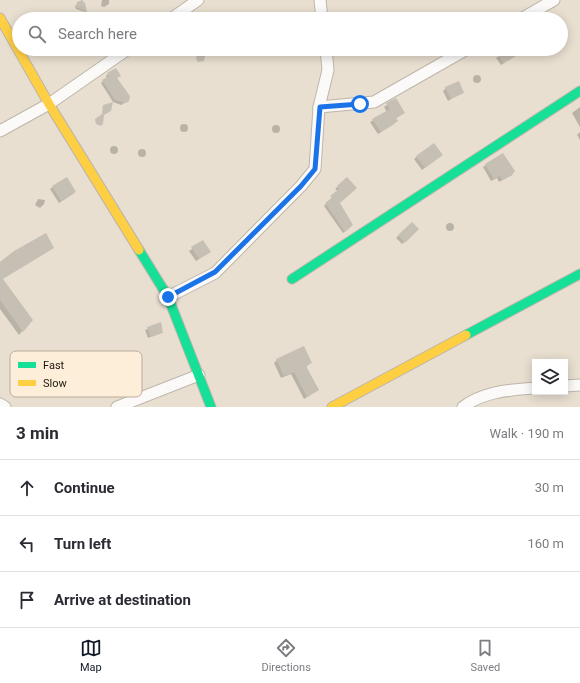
<!DOCTYPE html>
<meta charset="utf-8">
<style>
body{margin:0;font-family:Roboto,sans-serif;background:#f7f7f7;color:#2b2b33}
.controls{position:absolute;right:12px;bottom:12px;display:grid;overflow:hidden;border-radius:0px;box-shadow:0 2px 10px #0003}
.controls button{width:36px;height:36px;display:grid;place-items:center;padding:0;border:0;border-bottom:1px solid #e1e1e2;background:#fff;color:#2b2b33;font:20px sans-serif}
.stop{position:absolute;width:12px;height:12px;margin:-9px;border:3px solid #1a73e8;border-radius:50%;background:#fff}
.stop.end{background:#1a73e8;border-color:#fff;box-shadow:0 1px 4px #0008}
.list{margin:0;padding:0;list-style:none}
h2{display:flex;justify-content:space-between;align-items:center;height:52px;margin:0;padding:0 16px;font-size:17px}
h2 small{font-size:13px;font-weight:400;color:#7c7c81}
.list li{display:grid;grid-template-columns:26px 1fr auto;gap:12px;align-items:center;box-sizing:border-box;height:56px;padding:0 16px;border-top:1px solid #e1e1e2}
.list b{display:block;font-size:15px;white-space:nowrap}
.list em{font-size:13px;font-style:normal;color:#7c7c81}
.icon{flex:none;width:22px;height:22px;fill:none;stroke:currentColor;stroke-width:2;stroke-linecap:round;stroke-linejoin:round}
.map{position:relative;flex:none;width:580px;height:407px;overflow:hidden}
.search{position:absolute;background:#fff;box-shadow:0 2px 10px #0003;left:12px;right:12px;top:12px;height:44px;display:flex;align-items:center;gap:10px;box-sizing:border-box;padding:0 14px;border-radius:22px;color:#7c7c81;font-size:15px}
.sheet{height:220px;background:#fff}
nav{display:flex;justify-content:space-around;align-items:center;box-sizing:border-box;height:56px;border-top:1px solid #e1e1e2;background:#fff;font-size:11px;color:#7c7c81}
nav a{display:grid;justify-items:center;gap:2px}
nav .on{color:#111827}
.map>svg:first-child{display:block}
.shadow{fill:#0003}
.building{fill:#c6bfb3}
.lines{fill:none;stroke-linecap:round;stroke-linejoin:round}
.street-casing{stroke:#bdb6ab;stroke-width:13}
.fast-casing{stroke:#bdb6ab;stroke-width:11}
.slow-casing{stroke:#bdb6ab;stroke-width:11}
.street{stroke:#fcfaf8;stroke-width:11}
.fast{stroke:#16e098;stroke-width:9}
.slow{stroke:#ffcf43;stroke-width:9}
.route{stroke:#1a73e8;stroke-width:5}
.key{fill:#fdeed9;stroke:#baad9c;stroke-width:1}
.key-label{font-size:11px;fill:#1d160d}
</style>
<div class="map">
<svg width="580" height="407" viewBox="0 0 580 407">
<rect width="100%" height="100%" fill="#e8dfd0"/>
<!-- shadow -->
<g class="shadow">
<polygon points="102,0 109,0 109,4 104,7 101,6"/>
<polygon points="78,3 86,12 85,12 76,9 75,6"/>
<polygon points="46,13 49,19 36,19"/>
<polygon points="510,49 512,58 501,65 496,58"/>
<polygon points="108,74 118,78 116,79 126,102 121,105 113,102 101,83 107,78 106,76"/>
<circle cx="477" cy="79" r="4"/>
<polygon points="446,88 463,92 448,101 443,91"/>
<polygon points="395,99 401,115 395,119 396,121 394,124 378,134 370,122 387,112 384,107"/>
<polygon points="580,107 580,127 572,113"/>
<circle cx="184" cy="128" r="4"/>
<circle cx="276" cy="129" r="4"/>
<polygon points="580,132 580,140 577,135"/>
<polygon points="434,144 439,157 422,170 414,159"/>
<circle cx="114" cy="150" r="4"/>
<circle cx="142" cy="153" r="4"/>
<polygon points="486,165 512,175 499,182 497,178 491,181 483,167"/>
<polygon points="347,178 339,203 352,225 343,233 324,206 338,191 335,189"/>
<polygon points="53,187 73,194 59,203 50,189"/>
<polygon points="38,199 45,200 44,204 40,208 35,205"/>
<circle cx="450" cy="227" r="4"/>
<polygon points="412,223 418,229 402,244 396,238"/>
<polygon points="203,241 207,254 196,261 189,251"/>
<polygon points="0,299 31,320 19,335 0,309"/>
<polygon points="160,324 162,332 148,338 145,330"/>
<polygon points="277,360 311,362 306,367 318,390 304,399 291,374 281,378 274,363"/>
</g>
<!-- building -->
<g class="building">
<polygon points="82,0 85,3 87,12 76,7 77,2"/>
<polygon points="508,49 511,49 516,56 504,63 498,55"/>
<polygon points="206,53 204,61 198,62 196,59 197,55"/>
<polygon points="116,68 121,76 117,78 130,96 129,101 126,103 115,100 102,80 109,76 107,73"/>
<polygon points="459,81 464,93 451,99 445,87"/>
<polygon points="396,98 405,113 396,118 398,121 381,132 372,119 390,109 386,103"/>
<polygon points="113,102 111,111 104,115 103,124 101,126 96,124 95,119 102,114 103,105"/>
<polygon points="434,143 443,155 425,168 416,156"/>
<polygon points="503,153 515,171 512,175 502,180 500,176 494,179 485,164"/>
<polygon points="67,177 76,192 61,201 52,186"/>
<polygon points="347,177 357,188 340,203 353,225 345,232 325,203 332,198 330,196 339,189 337,186"/>
<polygon points="412,222 419,229 405,243 398,235"/>
<polygon points="46,233 54,248 3,279 33,320 23,332 0,300 0,262 14,251"/>
<polygon points="203,240 211,252 199,259 191,247"/>
<polygon points="161,322 163,333 151,337 147,327"/>
<polygon points="304,346 312,363 306,366 319,390 307,397 294,372 284,376 276,359"/>
</g>
<g class="lines">
<!-- street casing -->
<g class="street-casing">
<g id="street">
<polyline points="320,0 322,19"/>
<polyline points="171,19 198,0"/>
<polyline points="521,19 554,0"/>
<polyline points="319,107 374,102 467,49"/>
<polyline points="0,131 49,104 128,49"/>
<polyline points="168,297 215,273 301,186 315,169 319,107 328,70 326,49"/>
<polyline points="565,386 580,385"/>
<polyline points="0,404 5,407"/>
<polyline points="117,407 199,375"/>
<path d="M 463,407 C 484,391 510,390 535,388"/>
</g>
</g>
<!-- fast casing -->
<g class="fast-casing">
<g id="fast">
<polyline points="139,250 168,297 211,407"/>
<polyline points="292,279 580,91"/>
<polyline points="466,335 580,274"/>
</g>
</g>
<!-- slow casing -->
<g class="slow-casing">
<g id="slow">
<polyline points="0,18 49,104 139,250"/>
<polyline points="332,407 466,335"/>
</g>
</g>
<!-- street -->
<use href="#street" class="street"/>
<!-- fast -->
<use href="#fast" class="fast"/>
<!-- slow -->
<use href="#slow" class="slow"/>
</g>
<g class="lines">
<!-- route -->
<polyline class="route" points="168,297 215,272 301,186 315,169 320,107 360,104"/>
</g>
<!-- legend -->
<rect x="10" y="351" width="132" height="46" rx="6" class="key"/>
<rect x="18" y="362" width="18" height="6" fill="#16e098"/>
<rect x="18" y="380" width="18" height="6" fill="#ffcf43"/>
<g class="key-label">
<text x="43" y="369">Fast</text>
<text x="43" y="387">Slow</text>
</g>
</svg>
<div class="controls">
<button><svg class="icon" aria-label="layers" viewBox="0 0 24 24"><path d="M12 4l9 5-9 5-9-5zM3 14l9 5 9-5"/></svg></button>
</div>
<div class="stop" style="left:360px;top:104px"></div>
<div class="stop end" style="left:168px;top:297px"></div>
<div class="search"><svg class="icon" aria-label="search" viewBox="0 0 24 24"><circle cx="10" cy="10" r="6"/><path d="M15 15l6 6"/></svg>Search here</div>
</div>
<section class="sheet">
<h2>3 min<small>Walk · 190 m</small></h2>
<ul class="list">
<li><svg class="icon" aria-label="ahead" viewBox="0 0 24 24"><path d="M12 20V5M6 11l6-6 6 6"/></svg><div><b>Continue</b></div><em>30 m</em></li>
<li><svg class="icon" aria-label="left" viewBox="0 0 24 24"><path d="M17 20v-9H6M10 6l-5 5 5 5"/></svg><div><b>Turn left</b></div><em>160 m</em></li>
<li><svg class="icon" aria-label="arrive" viewBox="0 0 24 24"><path d="M6 21V4h12l-3 4 3 4H6"/></svg><div><b>Arrive at destination</b></div></li>
</ul>
</section>
<nav>
<a class="on"><svg class="icon" aria-label="map" viewBox="0 0 24 24"><path d="M3 6l6-2 6 2 6-2v14l-6 2-6-2-6 2zM9 4v14M15 6v14"/></svg>Map</a>
<a><svg class="icon" aria-label="directions" viewBox="0 0 24 24"><path d="M12 3l9 9-9 9-9-9zM9 14v-3h6M13 9l2 2-2 2"/></svg>Directions</a>
<a><svg class="icon" aria-label="saved" viewBox="0 0 24 24"><path d="M7 4h10v16l-5-4-5 4z"/></svg>Saved</a>
</nav>
